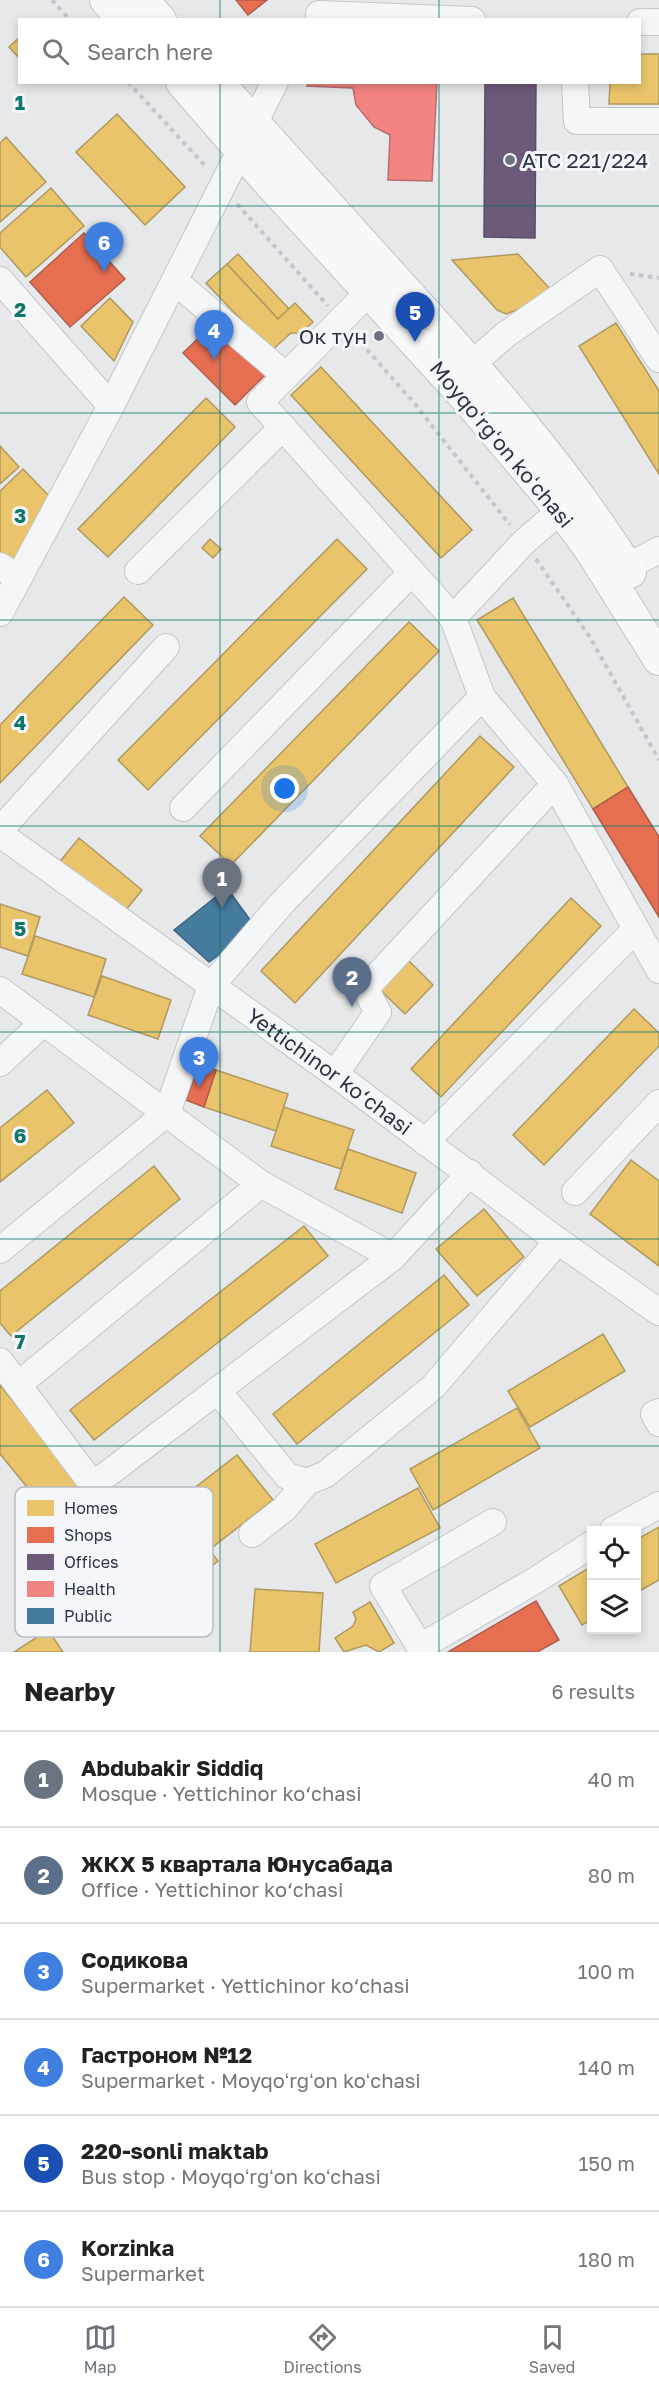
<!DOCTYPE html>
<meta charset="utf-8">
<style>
body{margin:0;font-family:"Golos Text",sans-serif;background:#f2f2f2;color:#222}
.controls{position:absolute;right:18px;bottom:18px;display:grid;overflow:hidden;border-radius:0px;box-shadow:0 3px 9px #0003}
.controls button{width:54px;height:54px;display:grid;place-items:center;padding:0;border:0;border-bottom:2px solid #e0e0e0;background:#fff;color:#222;font:30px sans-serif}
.you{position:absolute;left:285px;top:789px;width:21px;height:21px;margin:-15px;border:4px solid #fff;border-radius:50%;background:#1a73e8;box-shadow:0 0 0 9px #1a73e833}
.badge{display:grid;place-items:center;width:39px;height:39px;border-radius:50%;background:#6c737f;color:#fff;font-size:20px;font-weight:700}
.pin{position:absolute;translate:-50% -50px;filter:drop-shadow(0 2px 3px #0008)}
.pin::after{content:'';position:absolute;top:32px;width:21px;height:18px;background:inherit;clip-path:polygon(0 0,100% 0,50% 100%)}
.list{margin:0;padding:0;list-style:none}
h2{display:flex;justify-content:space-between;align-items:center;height:78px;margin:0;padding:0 24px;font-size:26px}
h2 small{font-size:20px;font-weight:400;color:#767676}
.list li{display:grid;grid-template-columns:39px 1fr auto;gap:18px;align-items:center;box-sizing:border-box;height:96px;padding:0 24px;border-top:2px solid #e0e0e0}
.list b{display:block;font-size:22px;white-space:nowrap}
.list p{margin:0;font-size:20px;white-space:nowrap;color:#767676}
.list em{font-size:20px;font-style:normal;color:#767676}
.icon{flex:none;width:33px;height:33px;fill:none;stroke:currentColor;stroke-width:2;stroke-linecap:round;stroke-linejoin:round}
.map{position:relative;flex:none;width:659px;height:1652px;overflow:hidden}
.search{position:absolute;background:#fff;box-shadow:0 3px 9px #0003;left:18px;right:18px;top:18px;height:66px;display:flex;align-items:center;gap:15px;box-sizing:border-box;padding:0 21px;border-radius:0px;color:#767676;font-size:22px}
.sheet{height:654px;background:#fff}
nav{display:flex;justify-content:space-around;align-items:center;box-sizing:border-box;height:84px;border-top:2px solid #e0e0e0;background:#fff;font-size:16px;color:#767676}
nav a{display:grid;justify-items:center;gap:3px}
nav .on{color:#6c737f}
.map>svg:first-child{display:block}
.homes{fill:#e9c46a;stroke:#b0995f;stroke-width:1.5}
.shops{fill:#e76f51;stroke:#af5d4d;stroke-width:1.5}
.offices{fill:#6d597a;stroke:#594e6a;stroke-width:1.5}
.health{fill:#f28482;stroke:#b66c70;stroke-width:1.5}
.public{fill:#457b9d;stroke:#3d6683;stroke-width:1.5}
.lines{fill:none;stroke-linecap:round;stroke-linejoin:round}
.minor-casing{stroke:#c4c6c8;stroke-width:28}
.major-casing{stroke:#c2c5c8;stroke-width:34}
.path{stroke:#c5c6ca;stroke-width:4;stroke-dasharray:4.5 4.5;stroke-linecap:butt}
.minor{stroke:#f5f6f7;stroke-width:26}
.major{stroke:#f8f8f8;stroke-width:32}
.grid{fill:none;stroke:#0f766e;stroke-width:1.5;stroke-opacity:0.55}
.poi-dot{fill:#6c737f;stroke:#f4f6f9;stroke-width:2}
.labels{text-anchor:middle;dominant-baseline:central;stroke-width:6;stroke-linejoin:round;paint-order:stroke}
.poi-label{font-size:21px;fill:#2b3445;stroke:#f4f6f9;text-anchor:start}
.street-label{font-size:21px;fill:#2b3445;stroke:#f4f6f9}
.key{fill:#f4f6f9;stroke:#b8bcc3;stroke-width:1.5}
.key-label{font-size:16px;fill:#2b3445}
.grid-label{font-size:20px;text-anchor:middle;font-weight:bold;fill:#0f766e;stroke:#f4f6f9;stroke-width:6;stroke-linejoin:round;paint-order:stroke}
</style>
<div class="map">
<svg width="659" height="1652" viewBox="0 0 659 1652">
<rect width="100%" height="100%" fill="#e6e8ea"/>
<!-- homes -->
<g class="homes">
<polygon points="20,37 20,59 9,47"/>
<polygon points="640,54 659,54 659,104 609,104 610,82 640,82"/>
<polygon points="117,114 185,187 145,225 76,152"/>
<polygon points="6,137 46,182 0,222 0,143"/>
<polygon points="51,188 84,226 26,277 0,247 0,233"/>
<polygon points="238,254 289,309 278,319 227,264"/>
<polygon points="518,254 551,290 525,307 506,314 497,310 452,260"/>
<polygon points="227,264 278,319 295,303 313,322 301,333 291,333 271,351 206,283"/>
<polygon points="110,298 133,322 114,361 81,326"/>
<polygon points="616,323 659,391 659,474 579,346"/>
<polygon points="321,367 472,530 441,558 291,395"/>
<polygon points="206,398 235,427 108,557 78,529"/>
<polygon points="0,446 19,467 0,484"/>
<polygon points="23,469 52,499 15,566 0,554 0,491"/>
<polygon points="210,539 221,549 213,558 202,548"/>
<polygon points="337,539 367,569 148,790 118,760"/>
<polygon points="124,597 153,625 0,783 0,725"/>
<polygon points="513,598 628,787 593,809 477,620"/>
<polygon points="409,622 439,651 231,865 200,836"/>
<polygon points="480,736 514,767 295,1003 261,971"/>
<polygon points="79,838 142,890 122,915 58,864"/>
<polygon points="571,898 601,926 441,1097 411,1069"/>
<polygon points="0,904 40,917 28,956 0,947"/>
<polygon points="35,936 106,959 94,997 22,974"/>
<polygon points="408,960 433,985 405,1014 379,989"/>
<polygon points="102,976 171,1000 158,1039 88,1015"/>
<polygon points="634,1009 659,1033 659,1046 544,1165 513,1135"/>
<polygon points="216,1070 288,1094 276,1131 204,1107"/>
<polygon points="47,1090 74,1123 0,1182 0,1128"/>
<polygon points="284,1107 354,1130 341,1169 271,1146"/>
<polygon points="348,1149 416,1173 402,1213 335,1189"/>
<polygon points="631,1160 659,1181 659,1266 590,1214"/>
<polygon points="154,1166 180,1199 11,1336 0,1323 0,1291"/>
<polygon points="484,1209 524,1257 477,1296 436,1249"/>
<polygon points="304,1226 328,1256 94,1440 70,1410"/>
<polygon points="444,1275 469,1305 297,1444 273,1414"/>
<polygon points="603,1334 625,1371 530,1427 508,1391"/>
<polygon points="0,1385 92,1499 59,1526 0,1454"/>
<polygon points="517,1408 540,1448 433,1510 410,1469"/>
<polygon points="237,1455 273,1500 209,1550 174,1504"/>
<polygon points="162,1488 218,1561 164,1603 108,1530"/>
<polygon points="418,1488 440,1528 336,1583 315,1544"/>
<polygon points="659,1527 659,1580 636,1593 636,1540"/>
<polygon points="592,1566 592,1619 582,1625 559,1586"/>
<polygon points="255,1589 323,1593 319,1652 250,1652"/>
<polygon points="370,1602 394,1643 379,1652 366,1645 344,1652 335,1638 353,1626 356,1619 353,1612"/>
<polygon points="48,1630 63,1652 14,1652"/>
</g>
<!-- shops -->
<g class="shops">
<polygon points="236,0 267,0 248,15"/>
<polygon points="84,233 125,279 70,327 30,282"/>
<polygon points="217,320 268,372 235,405 183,353"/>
<polygon points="628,787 659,837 659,917 593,809"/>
<polygon points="199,1065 216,1070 204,1107 186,1100"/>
<polygon points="536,1601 559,1640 537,1652 448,1652"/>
</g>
<!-- offices -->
<polygon class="offices" points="485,82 536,82 535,238 484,237"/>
<!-- health -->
<polygon class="health" points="309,82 437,82 432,181 388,180 390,135 374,127 356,105 353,88 307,86"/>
<!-- public -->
<polygon class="public" points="227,888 256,928 209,962 174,930"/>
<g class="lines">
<!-- minor casing -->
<g class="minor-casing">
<g id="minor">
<polyline points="319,14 472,20"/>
<polyline points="640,22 659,22"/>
<polyline points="575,82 577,121 659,121"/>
<polyline points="0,280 111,406"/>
<polyline points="176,282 286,376"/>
<polyline points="369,292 260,402 453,618 482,697 555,784 659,970"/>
<polyline points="472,364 505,335 600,269 659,359"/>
<polyline points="0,566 19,578"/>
<polyline points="627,567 659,550"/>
<polyline points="138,571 283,427"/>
<polyline points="0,613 111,406 275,82"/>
<polyline points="453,618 524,542 561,510"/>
<polyline points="183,808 412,572"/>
<polyline points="0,830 166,647"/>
<path id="s1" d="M 0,834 L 335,1074 L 558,1241 L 659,1312"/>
<polyline points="0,990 261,1184 393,1257"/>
<polyline points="0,1063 44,1022"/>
<polyline points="335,1074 378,1012 365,989 555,784"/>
<polyline points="425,1142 635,930"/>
<polyline points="575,1192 659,1103"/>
<polyline points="0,1250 167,1113 211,986 281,904 482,697"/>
<polyline points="0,1361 93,1485 393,1257 470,1173"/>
<polyline points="18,1385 261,1184"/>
<polyline points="217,1390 287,1476 307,1482 326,1474 433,1387 558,1241"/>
<polyline points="659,1412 654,1414 659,1423"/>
<polyline points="493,1522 383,1586 420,1647 536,1580 592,1544"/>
<polyline points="613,1530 659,1505"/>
<polyline points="252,1534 284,1509 307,1482"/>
</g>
</g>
<!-- major casing -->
<g class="major-casing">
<g id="major">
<polyline points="106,0 124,20"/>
<polyline points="142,0 160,20"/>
<polyline points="182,82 266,179 468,400 561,510 591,550 659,659"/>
<path d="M 217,82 C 281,153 345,224 409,295 C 489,383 567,471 630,572"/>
</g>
</g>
<!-- path -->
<g class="path">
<polyline points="52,0 70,20"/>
<polyline points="128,82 207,168"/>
<polyline points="237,204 328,306"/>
<polyline points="630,274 659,278"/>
<polyline points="355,336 415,404 510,525"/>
<polyline points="536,559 591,639 659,760"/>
</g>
<!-- minor -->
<use href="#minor" class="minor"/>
<!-- major -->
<use href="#major" class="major"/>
</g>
<!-- grid -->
<path class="grid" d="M 220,0 L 220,20M 439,0 L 439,20M 220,82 L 220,1652M 439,82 L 439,1652M 0,206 L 659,206M 0,413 L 659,413M 0,620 L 659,620M 0,826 L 659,826M 0,1032 L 659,1032M 0,1239 L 659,1239M 0,1446 L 659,1446"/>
<!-- markers -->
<g class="poi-dot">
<circle cx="510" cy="160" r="6"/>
<circle cx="379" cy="336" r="6"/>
</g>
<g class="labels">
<!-- poi labels -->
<g class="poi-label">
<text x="522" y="160">АТС 221/224</text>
<text x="367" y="336" text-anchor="end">Ок тун</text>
</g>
<!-- street labels -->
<g class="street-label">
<text transform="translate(502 444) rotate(50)">Moyqoʻrgʻon koʻchasi</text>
<text stroke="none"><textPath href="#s1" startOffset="406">Yettichinor ko‘chasi</textPath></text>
</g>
</g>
<!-- legend -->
<rect x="15" y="1487" width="198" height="150" rx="9" class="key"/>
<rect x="27" y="1500" width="27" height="16" fill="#e9c46a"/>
<rect x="27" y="1527" width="27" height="16" fill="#e76f51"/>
<rect x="27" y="1554" width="27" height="16" fill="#6d597a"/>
<rect x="27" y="1581" width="27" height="16" fill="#f28482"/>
<rect x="27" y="1608" width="27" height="16" fill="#457b9d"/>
<g class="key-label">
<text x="64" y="1514">Homes</text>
<text x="64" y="1541">Shops</text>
<text x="64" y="1568">Offices</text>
<text x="64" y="1595">Health</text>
<text x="64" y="1622">Public</text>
</g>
<g class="grid-label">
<text x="20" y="110">1</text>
<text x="20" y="317">2</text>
<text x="20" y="523">3</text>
<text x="20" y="730">4</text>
<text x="20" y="936">5</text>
<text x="20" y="1143">6</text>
<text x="20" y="1349">7</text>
</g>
</svg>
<div class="controls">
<button><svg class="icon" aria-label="locate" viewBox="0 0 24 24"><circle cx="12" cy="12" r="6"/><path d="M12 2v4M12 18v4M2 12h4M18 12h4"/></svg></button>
<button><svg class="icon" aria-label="layers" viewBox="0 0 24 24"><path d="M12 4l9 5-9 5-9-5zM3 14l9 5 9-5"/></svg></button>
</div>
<div class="you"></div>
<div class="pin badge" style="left:222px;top:908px;background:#6b7280">1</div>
<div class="pin badge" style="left:352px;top:1007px;background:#5c6f8a">2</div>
<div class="pin badge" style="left:199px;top:1087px;background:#3f7fe0">3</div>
<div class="pin badge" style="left:214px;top:360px;background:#3f7fe0">4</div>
<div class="pin badge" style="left:415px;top:342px;background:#1a4fb4">5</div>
<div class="pin badge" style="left:104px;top:272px;background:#3f7fe0">6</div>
<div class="search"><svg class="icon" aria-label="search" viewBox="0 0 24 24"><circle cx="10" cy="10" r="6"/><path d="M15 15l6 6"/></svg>Search here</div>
</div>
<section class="sheet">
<h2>Nearby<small>6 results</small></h2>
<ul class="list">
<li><span class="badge" style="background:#6b7280">1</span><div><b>Abdubakir Siddiq</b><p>Mosque · Yettichinor ko‘chasi</p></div><em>40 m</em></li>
<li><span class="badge" style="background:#5c6f8a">2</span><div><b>ЖКХ 5 квартала Юнусабада</b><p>Office · Yettichinor ko‘chasi</p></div><em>80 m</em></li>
<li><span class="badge" style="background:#3f7fe0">3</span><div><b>Содикова</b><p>Supermarket · Yettichinor ko‘chasi</p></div><em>100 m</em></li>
<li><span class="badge" style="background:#3f7fe0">4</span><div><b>Гастроном №12</b><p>Supermarket · Moyqoʻrgʻon koʻchasi</p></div><em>140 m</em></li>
<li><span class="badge" style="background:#1a4fb4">5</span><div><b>220-sonli maktab</b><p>Bus stop · Moyqoʻrgʻon koʻchasi</p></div><em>150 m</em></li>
<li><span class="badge" style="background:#3f7fe0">6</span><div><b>Korzinka</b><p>Supermarket</p></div><em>180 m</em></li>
</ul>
</section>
<nav>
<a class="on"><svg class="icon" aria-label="map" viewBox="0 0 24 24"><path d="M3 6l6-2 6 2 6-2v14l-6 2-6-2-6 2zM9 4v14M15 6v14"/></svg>Map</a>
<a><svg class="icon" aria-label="directions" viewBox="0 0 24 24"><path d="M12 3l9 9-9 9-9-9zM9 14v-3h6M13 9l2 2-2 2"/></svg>Directions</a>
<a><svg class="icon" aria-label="saved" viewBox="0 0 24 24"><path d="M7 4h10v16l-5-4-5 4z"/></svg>Saved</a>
</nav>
